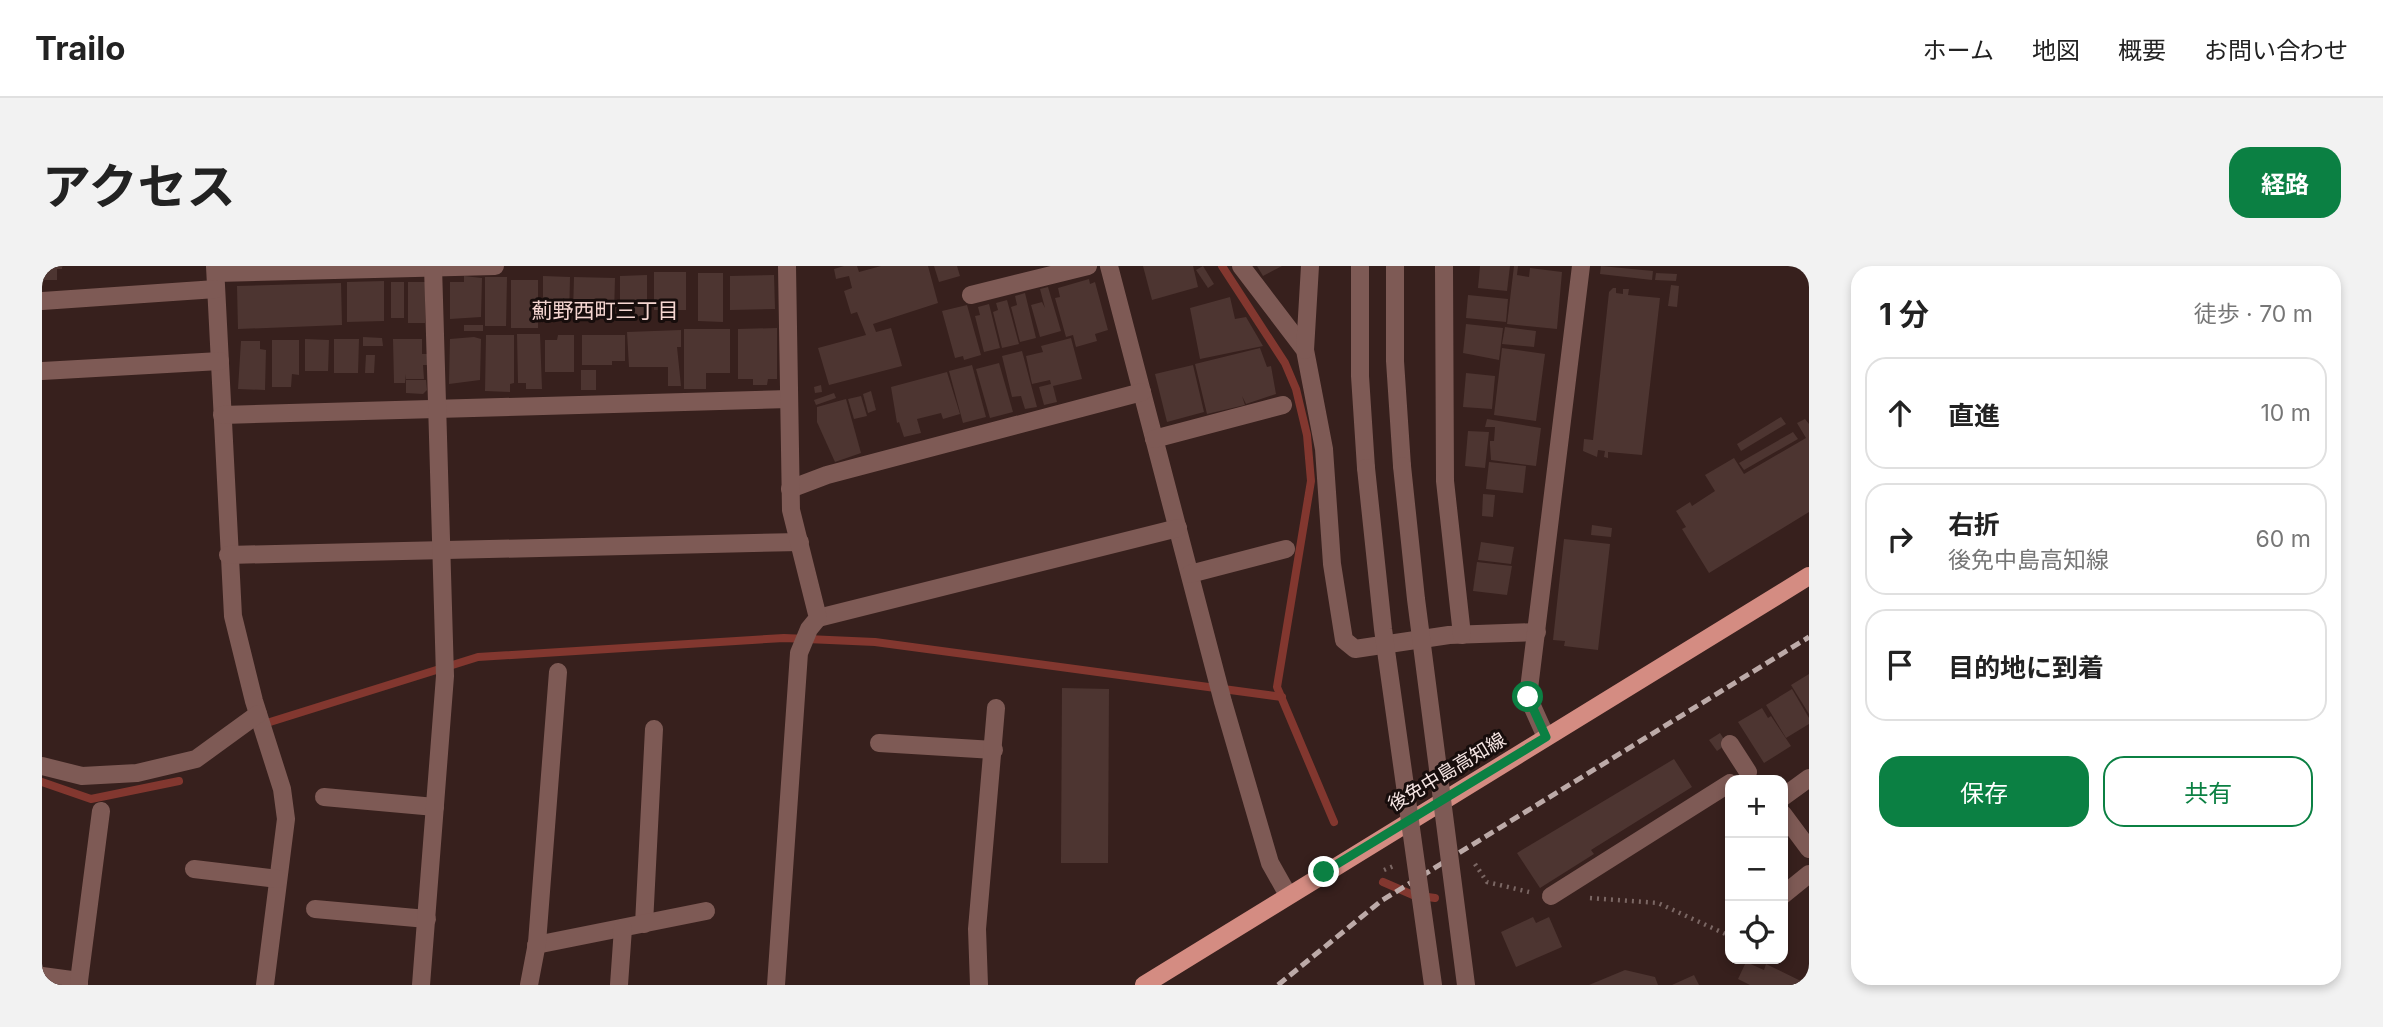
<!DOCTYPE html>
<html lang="ja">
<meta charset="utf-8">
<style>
body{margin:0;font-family:Inter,"Noto Sans JP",sans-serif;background:#f2f2f2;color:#222}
.controls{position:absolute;right:21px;bottom:21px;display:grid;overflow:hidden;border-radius:14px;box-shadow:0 4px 10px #0003}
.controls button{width:63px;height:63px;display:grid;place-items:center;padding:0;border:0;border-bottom:2px solid #e0e0e0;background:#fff;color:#222;font:35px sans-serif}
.stop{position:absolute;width:21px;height:21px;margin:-16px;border:5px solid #0b8043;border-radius:50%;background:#fff}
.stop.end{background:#0b8043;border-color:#fff;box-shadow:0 2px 7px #0008}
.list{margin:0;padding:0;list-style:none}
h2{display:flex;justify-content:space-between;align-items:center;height:91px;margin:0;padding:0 28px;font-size:30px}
h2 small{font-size:23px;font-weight:400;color:#767676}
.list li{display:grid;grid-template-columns:46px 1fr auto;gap:21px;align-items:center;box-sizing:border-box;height:112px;margin:0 14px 14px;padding:0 14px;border:2px solid #e0e0e0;border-radius:21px}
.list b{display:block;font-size:26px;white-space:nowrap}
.list p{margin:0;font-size:23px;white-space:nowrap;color:#767676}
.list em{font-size:23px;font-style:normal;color:#767676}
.actions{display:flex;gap:14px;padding:21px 28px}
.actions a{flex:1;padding:16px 0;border:2px solid #0b8043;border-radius:21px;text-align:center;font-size:24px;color:#0b8043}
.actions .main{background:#0b8043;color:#fff}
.icon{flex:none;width:38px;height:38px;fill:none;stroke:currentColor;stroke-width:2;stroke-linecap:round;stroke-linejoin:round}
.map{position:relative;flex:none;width:1767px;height:719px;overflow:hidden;border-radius:21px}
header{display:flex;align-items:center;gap:42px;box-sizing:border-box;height:98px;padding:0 35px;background:#fff;border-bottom:2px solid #e0e0e0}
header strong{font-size:33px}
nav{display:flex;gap:38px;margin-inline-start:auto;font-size:24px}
.intro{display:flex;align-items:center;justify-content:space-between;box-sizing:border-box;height:168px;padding:0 42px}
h1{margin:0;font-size:49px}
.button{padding:18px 32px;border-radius:21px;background:#0b8043;color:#fff;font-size:24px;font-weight:700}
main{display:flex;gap:42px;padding:0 42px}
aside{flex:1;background:#fff;border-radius:21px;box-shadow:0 4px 10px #0003}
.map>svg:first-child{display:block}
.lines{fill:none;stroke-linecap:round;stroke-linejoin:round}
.stream{stroke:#82372f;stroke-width:8}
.building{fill:#4d3531}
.path{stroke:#7b6764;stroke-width:4.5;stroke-dasharray:2 5;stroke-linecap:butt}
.minor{stroke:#7e5a55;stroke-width:18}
.major{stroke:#d48c82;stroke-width:18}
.rail{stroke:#bcaaa8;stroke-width:5;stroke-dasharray:10 5;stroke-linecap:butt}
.minor-bridge{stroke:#7e5a55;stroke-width:18}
.route{stroke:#0b8043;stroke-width:9}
.labels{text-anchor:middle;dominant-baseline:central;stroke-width:6;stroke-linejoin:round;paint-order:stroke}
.street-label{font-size:19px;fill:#f6e6e4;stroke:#170d0c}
.neighbourhood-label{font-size:21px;fill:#f5d6d1;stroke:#170d0c}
</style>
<header>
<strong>Trailo</strong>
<nav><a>ホーム</a><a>地図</a><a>概要</a><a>お問い合わせ</a></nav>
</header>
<div class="intro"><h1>アクセス</h1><a class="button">経路</a></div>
<main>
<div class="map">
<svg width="1767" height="719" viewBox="0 0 1767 719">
<rect width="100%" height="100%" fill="#37201d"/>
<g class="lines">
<!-- stream -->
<g class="stream">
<polyline points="1180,0 1243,97 1254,123 1265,169 1269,215 1235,421 1292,556"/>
<polyline points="228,456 436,391 742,372 833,376 1240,431"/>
<polyline points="0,516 49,533 137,515"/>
<polyline points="1341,616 1371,629 1393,632"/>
</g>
</g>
<!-- building -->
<g class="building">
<polygon points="0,0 20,0 20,3 15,3 15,14 0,14"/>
<polygon points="802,0 815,0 817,6 839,0 886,0 896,37 831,58 834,66 849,62 860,100 787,119 776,82 824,69 815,46 809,48 802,25 810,22 807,10 794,13 792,3"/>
<polygon points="892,0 915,0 918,10 897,16"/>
<polygon points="1101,0 1151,0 1156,21 1110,34"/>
<polygon points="1161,0 1172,18 1166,22 1154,4"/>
<polygon points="1215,0 1240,0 1221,10"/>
<polygon points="1438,0 1468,0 1465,25 1436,22"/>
<polygon points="1472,0 1476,0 1475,9 1487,11 1488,2 1520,6 1515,63 1465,58"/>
<polygon points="1559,0 1611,5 1610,14 1558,8"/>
<rect x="612" y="6" width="32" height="38"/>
<polygon points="656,7 681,7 681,56 656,55"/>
<polygon points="1614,7 1635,8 1634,15 1613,14"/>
<polygon points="605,9 605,50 578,50 578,10"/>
<polygon points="732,9 733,43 688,44 688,10"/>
<polygon points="422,10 440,12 439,51 408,53 408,16 422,16"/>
<polygon points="501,10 528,11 527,54 501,53"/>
<polygon points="443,11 465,11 464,60 443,60"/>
<polygon points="532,11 573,12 572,48 531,48"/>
<polygon points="1047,13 1048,18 1053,16 1066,64 1053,68 1055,75 1034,81 1031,69 1024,71 1013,32 1018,31 1016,22"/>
<rect x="469" y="14" width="27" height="48"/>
<polygon points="342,15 342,55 305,56 305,16"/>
<rect x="349" y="16" width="13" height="36"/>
<rect x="366" y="16" width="17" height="41"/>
<polygon points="299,17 300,59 196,63 195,20"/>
<polygon points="1629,19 1637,20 1635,41 1626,40"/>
<polygon points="1006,21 1019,65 998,71 989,39 1000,36 1003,42 998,23"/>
<polygon points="1571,22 1574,22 1574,27 1581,28 1581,23 1587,23 1586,29 1618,32 1600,189 1566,186 1566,192 1562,191 1563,185 1556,184 1555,191 1541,185 1542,173 1551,174 1567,26"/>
<polygon points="983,27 994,72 978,76 969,41 975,39 973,30"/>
<polygon points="1426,29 1466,33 1464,56 1424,52"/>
<polygon points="1188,31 1193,53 1204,51 1221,80 1158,93 1148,42"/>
<polygon points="965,34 977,78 960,82 951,46 956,44 954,37"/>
<polygon points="947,38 958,82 942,86 933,50 938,49 936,41"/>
<polygon points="925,39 939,89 922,94 921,90 913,92 900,45"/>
<polygon points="1424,58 1461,62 1457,94 1421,87"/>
<rect x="422" y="59" width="19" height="6"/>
<polygon points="1463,61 1494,65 1492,81 1460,78"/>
<polygon points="735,62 735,113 726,113 725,119 711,119 711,113 696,113 696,63"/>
<polygon points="642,63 688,63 688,107 664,107 664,123 642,123"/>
<polygon points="639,64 639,81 635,81 639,120 626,120 626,101 587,101 585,66"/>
<polygon points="475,68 498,68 500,123 484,123 484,117 476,117"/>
<polygon points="444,69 472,69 472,117 468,118 468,126 443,125"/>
<polygon points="516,69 532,69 532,106 503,106 503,74 515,74"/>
<polygon points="540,69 583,69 583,95 570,95 570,99 540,99"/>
<polygon points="321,71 340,72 341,80 321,80"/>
<polygon points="432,71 439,73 438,114 407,118 408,73"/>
<polygon points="1029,72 1040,113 1011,120 1015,136 1002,139 997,121 1009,118 1008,114 990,118 984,90 1001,86 999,80"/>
<polygon points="263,73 287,74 286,105 263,105"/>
<polygon points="292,73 317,73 316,107 292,107"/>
<polygon points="351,73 380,73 380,88 386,88 386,99 381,99 382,113 364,113 364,108 363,117 352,117"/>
<polygon points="230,74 257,74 257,109 250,108 249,121 230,121"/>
<polygon points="199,75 218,75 218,83 224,84 223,124 196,123"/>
<polygon points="1218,82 1225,101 1229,100 1234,128 1204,138 1200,130 1203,139 1165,148 1153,98"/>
<polygon points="1460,82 1503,88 1494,155 1452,149"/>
<polygon points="980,85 995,141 983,143 979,130 970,131 960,90"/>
<polygon points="324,89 333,89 332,107 323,107"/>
<polygon points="957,97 971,146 948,152 934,103"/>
<polygon points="930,99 944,151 921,157 907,105"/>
<polygon points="1151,99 1162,146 1125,156 1113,108"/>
<rect x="539" y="104" width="15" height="20"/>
<polygon points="905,106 918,148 901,153 899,147 875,153 879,167 862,171 857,156 855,157 849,121"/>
<polygon points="1424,107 1453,110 1450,143 1421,141"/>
<polygon points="364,114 384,114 385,124 381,128 364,127"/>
<polygon points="779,119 780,126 773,127 772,121"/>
<polygon points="829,125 834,144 826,147 821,128"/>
<polygon points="792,127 794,132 774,139 772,134"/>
<polygon points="819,130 825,150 812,153 806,133"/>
<polygon points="804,133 819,187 793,196 775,156 775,141"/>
<polygon points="1739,151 1744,158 1699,185 1695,178"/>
<polygon points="1445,153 1499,162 1494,200 1449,194 1448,179 1448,175 1452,175 1453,161 1443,161"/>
<polygon points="1763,153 1767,158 1767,246 1667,307 1640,263 1644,261 1634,245 1648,236 1650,240 1673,225 1663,209 1692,192 1702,208 1764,172 1755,157"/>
<polygon points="1426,165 1447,166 1443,202 1423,200"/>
<polygon points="1751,166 1756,173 1702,204 1697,197"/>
<polygon points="1447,196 1484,200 1481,227 1444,223"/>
<polygon points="1441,228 1453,229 1451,251 1440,250"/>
<polygon points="1550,259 1570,262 1569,271 1549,269"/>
<polygon points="1522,273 1568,278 1556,384 1522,380 1523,375 1511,374"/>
<polygon points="1439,276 1472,281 1469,298 1436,294"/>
<polygon points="1435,296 1470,300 1465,329 1431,325"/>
<polygon points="1767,408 1767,448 1749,419"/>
<polygon points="1020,422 1067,423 1066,597 1019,597"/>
<polygon points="1750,423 1767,452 1767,458 1744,472 1724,439"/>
<polygon points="1720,442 1726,452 1729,450 1749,480 1722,497 1696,456"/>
<polygon points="1678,467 1685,478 1675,485 1667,474"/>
<polygon points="1632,493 1650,521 1549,584 1552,588 1498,622 1475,587"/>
<polygon points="1491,651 1494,657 1507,651 1520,681 1474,701 1459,666"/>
<polygon points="1704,696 1722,704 1724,698 1767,719 1708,719 1696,713"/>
<polygon points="1583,704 1613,711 1616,719 1547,719"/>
<polygon points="1652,709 1657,719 1630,719"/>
</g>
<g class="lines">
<!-- path -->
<g class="path">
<polyline points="1433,598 1445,616 1487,626"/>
<polyline points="1342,604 1354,599"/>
<polyline points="1548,632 1616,637 1688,670"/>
</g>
<!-- minor -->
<g class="minor">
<polyline points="173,0 191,350 212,435 240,523 244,553 223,719"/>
<polyline points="1067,0 1181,436 1228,597 1246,629"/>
<polyline points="1199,0 1263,84 1282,183 1290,298 1302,374 1313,383 1407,369 1495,366"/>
<polyline points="1318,0 1318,110 1324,202"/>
<polyline points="1353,0 1353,95 1360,200"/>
<polyline points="1402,0 1403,215 1420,369"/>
<polyline points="174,7 453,0"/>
<polyline points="929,29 1046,0"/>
<polyline points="0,35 174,23"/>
<polyline points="1263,84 1268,0"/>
<polyline points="0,105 178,95"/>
<polyline points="180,149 747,133"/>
<polyline points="1112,173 1241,139"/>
<polyline points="748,223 785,209 1100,126"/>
<polyline points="186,289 758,276"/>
<polyline points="1148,308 1244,283"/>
<polyline points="776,352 1136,262"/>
<polyline points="1504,471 1486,431 1539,0"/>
<polyline points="837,477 952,484"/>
<polyline points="1688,478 1706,506"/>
<polyline points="0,500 40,510 95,507 154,493 216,448"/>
<polyline points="282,531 393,541"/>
<polyline points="1741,531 1767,512"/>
<polyline points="1741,548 1767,583"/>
<polyline points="152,603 236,613"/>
<polyline points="1741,629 1767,608"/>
<polyline points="1509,630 1688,517"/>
<polyline points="273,643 385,653"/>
<polyline points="602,658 612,463"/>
<polyline points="494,679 664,645"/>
<polyline points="0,710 37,715 37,719"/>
<polyline points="37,715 59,545"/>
<polyline points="379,719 403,410 391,0"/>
<polyline points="487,719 495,677 516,406"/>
<polyline points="577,719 581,662"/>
<polyline points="734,719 757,387 767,363 776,352 749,244 745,0"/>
<polyline points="937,719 935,663 954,442"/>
</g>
<!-- major -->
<polyline class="major" points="1102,719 1767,310"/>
<!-- rail -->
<polyline class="rail" points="1236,719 1339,635 1767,371"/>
<!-- minor-bridge -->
<g class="minor-bridge">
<polyline points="1360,200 1374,333 1424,719"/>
<polyline points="1324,202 1341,363 1391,719"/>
</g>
</g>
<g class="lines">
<!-- route -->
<polyline class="route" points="1282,606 1504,471 1486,431"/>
</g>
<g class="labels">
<!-- street labels -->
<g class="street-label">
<text transform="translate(1405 506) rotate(-31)">後免中島高知線</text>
</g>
<!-- neighbourhood labels -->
<g class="neighbourhood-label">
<text x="563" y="44">薊野西町三丁目</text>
</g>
</g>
</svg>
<div class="controls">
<button>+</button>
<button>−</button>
<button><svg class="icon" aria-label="locate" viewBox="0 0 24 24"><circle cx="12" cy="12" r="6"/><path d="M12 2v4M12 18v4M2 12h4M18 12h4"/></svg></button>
</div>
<div class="stop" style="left:1486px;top:431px"></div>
<div class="stop end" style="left:1282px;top:606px"></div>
</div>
<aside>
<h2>1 分<small>徒歩 · 70 m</small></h2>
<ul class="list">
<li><svg class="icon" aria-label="ahead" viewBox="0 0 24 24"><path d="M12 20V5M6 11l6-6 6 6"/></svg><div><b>直進</b></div><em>10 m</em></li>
<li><svg class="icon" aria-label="right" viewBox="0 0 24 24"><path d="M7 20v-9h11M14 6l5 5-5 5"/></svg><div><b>右折</b><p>後免中島高知線</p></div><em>60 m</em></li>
<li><svg class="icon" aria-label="arrive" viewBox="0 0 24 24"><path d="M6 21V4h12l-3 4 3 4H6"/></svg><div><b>目的地に到着</b></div></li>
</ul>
<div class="actions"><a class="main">保存</a><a>共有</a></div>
</aside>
</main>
